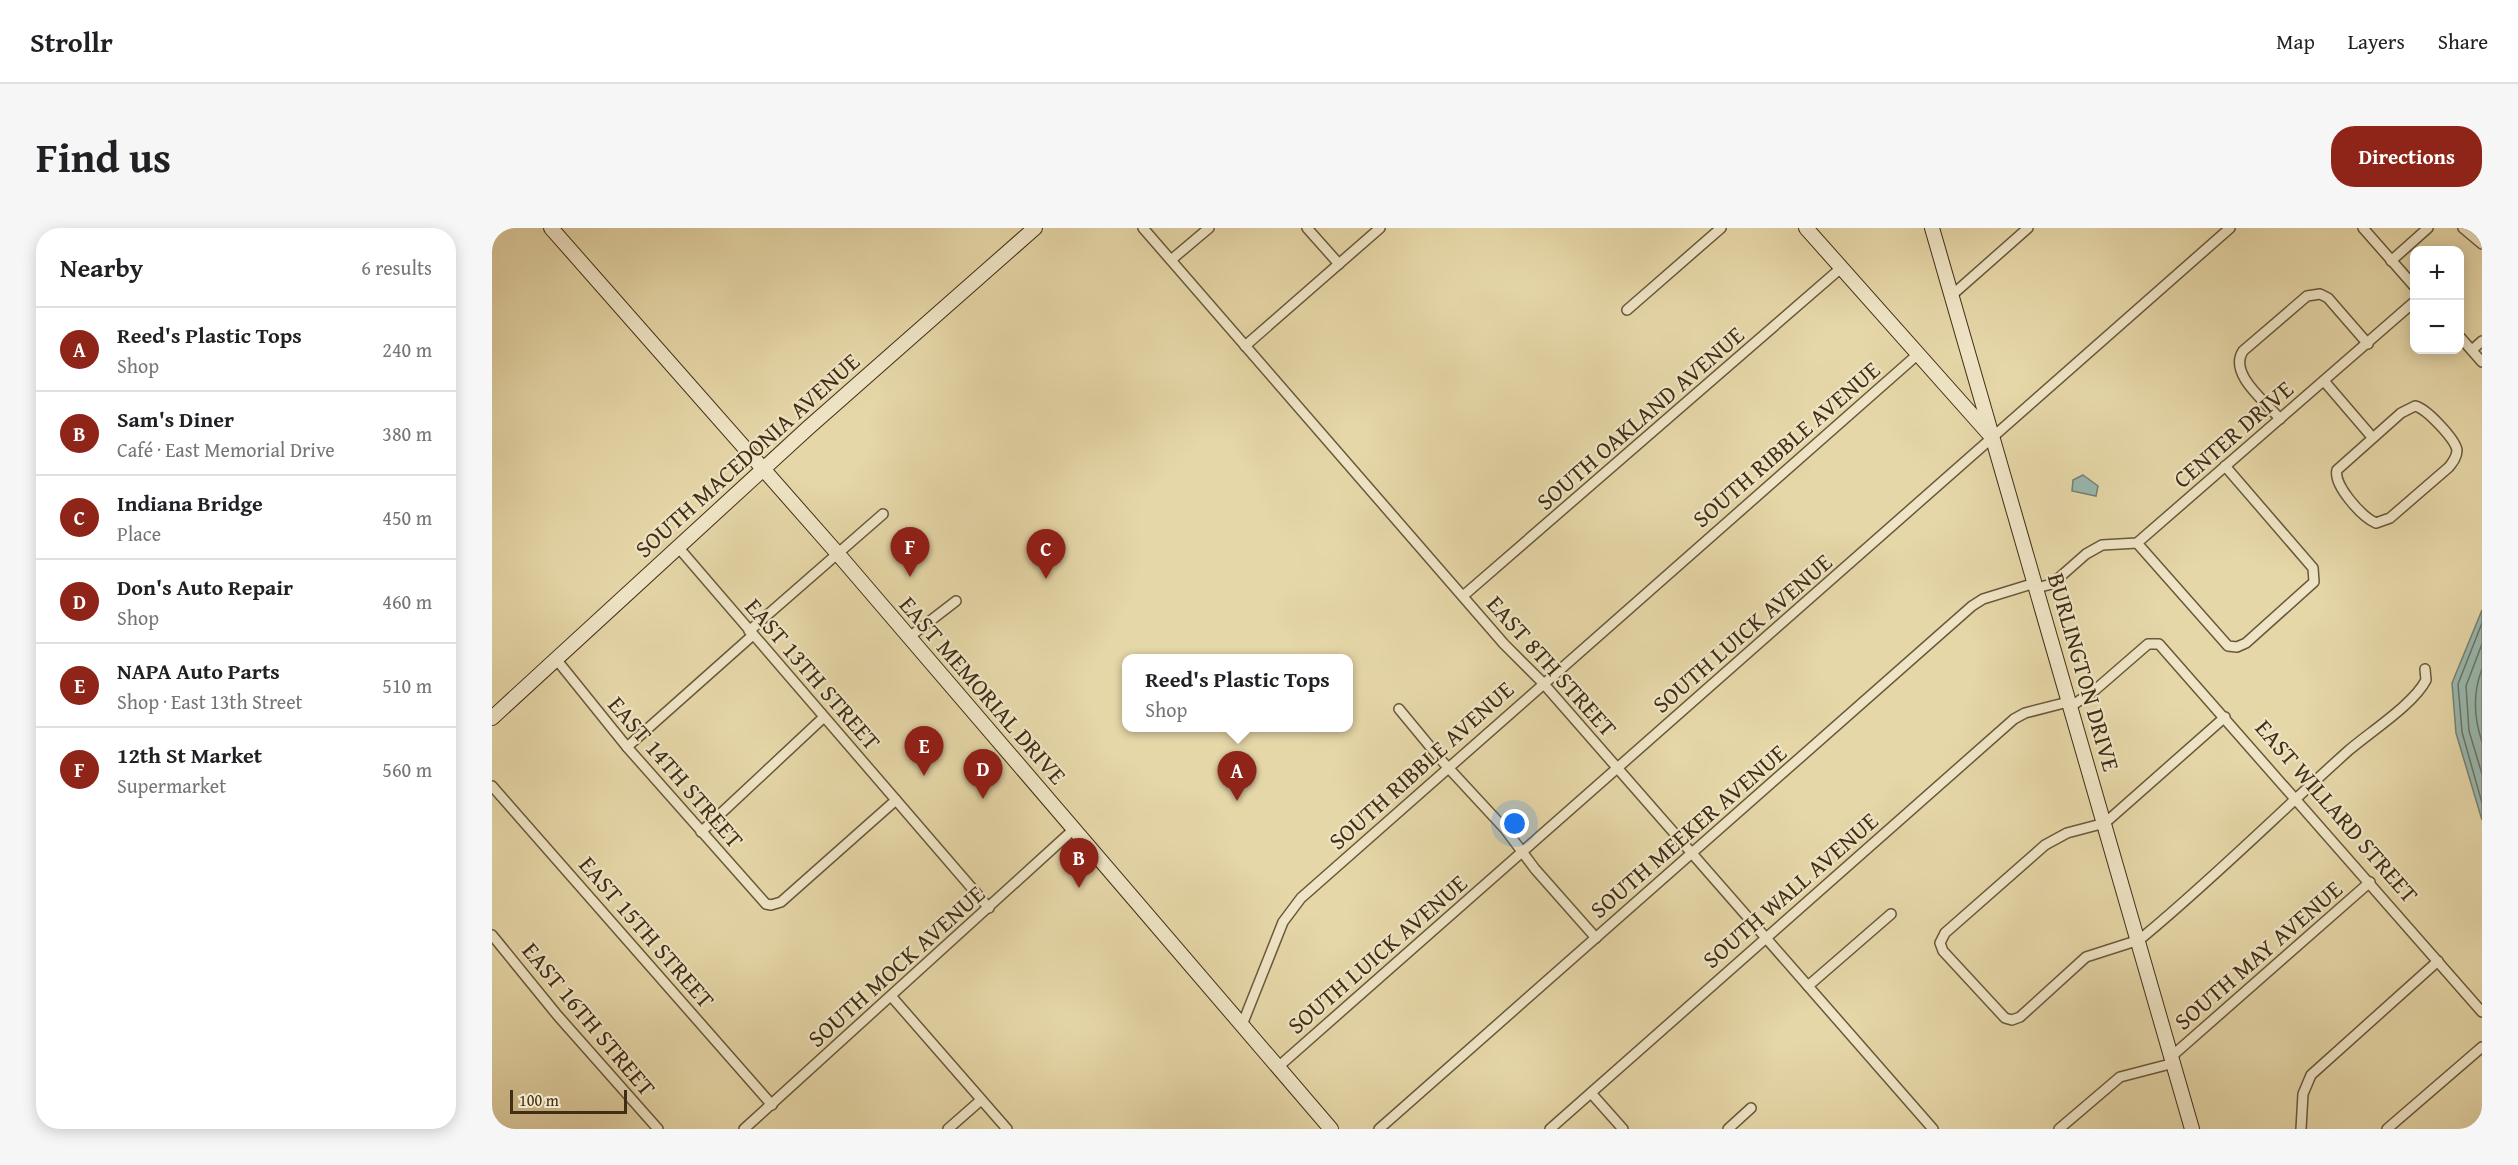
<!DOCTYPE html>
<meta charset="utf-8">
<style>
body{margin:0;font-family:"Gentium Book Plus",serif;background:#f6f6f6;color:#202124}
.controls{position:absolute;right:18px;top:18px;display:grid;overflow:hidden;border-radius:12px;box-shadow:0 3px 15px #0003}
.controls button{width:54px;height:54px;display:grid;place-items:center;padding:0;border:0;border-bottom:2px solid #e0e0e0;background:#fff;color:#202124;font:30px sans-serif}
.scale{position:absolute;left:18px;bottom:15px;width:117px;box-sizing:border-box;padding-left:6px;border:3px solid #412e16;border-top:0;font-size:16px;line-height:21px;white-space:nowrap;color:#412e16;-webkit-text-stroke:4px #efe5c6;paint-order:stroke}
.you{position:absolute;left:1023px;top:596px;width:21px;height:21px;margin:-15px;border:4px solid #fff;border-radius:50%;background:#1a73e8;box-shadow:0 0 0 9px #1a73e833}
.badge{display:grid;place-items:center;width:39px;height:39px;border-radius:50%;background:#8f2418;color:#fff;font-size:20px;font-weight:700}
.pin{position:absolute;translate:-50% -50px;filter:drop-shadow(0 2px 3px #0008)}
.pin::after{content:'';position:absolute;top:32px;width:21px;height:18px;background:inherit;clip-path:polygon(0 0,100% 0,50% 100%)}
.popup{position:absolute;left:630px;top:426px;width:231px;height:78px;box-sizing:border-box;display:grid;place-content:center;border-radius:12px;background:#fff;filter:drop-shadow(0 2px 4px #0005);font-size:20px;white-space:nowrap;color:#757577}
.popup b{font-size:22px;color:#202124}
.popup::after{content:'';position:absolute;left:50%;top:100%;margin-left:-12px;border:12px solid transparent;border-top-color:#fff}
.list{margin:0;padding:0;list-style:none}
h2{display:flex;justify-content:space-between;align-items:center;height:78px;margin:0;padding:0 24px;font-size:26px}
h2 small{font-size:20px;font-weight:400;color:#757577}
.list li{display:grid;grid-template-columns:39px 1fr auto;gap:18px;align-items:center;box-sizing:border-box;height:84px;padding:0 24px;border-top:2px solid #e0e0e0}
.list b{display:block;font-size:22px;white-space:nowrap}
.list p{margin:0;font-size:20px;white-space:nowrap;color:#757577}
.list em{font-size:20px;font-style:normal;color:#757577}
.map{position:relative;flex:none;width:1990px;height:901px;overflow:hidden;border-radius:24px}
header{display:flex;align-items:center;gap:36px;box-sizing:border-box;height:84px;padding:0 30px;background:#fff;border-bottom:2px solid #e0e0e0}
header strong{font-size:28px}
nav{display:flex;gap:33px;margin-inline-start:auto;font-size:21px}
.intro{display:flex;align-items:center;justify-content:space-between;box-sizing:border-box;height:144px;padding:0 36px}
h1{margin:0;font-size:42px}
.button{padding:15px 27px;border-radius:24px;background:#8f2418;color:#fff;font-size:21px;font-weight:700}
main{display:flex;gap:36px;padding:0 36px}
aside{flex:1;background:#fff;border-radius:24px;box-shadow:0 3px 15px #0003}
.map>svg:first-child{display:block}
.water{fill:#98b8b0;stroke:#758172;stroke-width:1.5}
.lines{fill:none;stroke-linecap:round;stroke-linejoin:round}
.shore{stroke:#6c7363;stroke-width:1.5}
.street-casing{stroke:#6a583a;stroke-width:12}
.secondary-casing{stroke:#412e16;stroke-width:16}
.street{stroke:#efe5c6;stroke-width:9}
.secondary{stroke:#efe5c6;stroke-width:14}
.labels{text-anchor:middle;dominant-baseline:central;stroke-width:4.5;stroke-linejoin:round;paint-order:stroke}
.street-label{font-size:24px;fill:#412e16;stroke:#efe5c6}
</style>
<header>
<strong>Strollr</strong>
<nav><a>Map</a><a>Layers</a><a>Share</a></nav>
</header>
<div class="intro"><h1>Find us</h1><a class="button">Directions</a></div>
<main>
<aside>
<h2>Nearby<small>6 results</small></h2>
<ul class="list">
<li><span class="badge">A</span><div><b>Reed's Plastic Tops</b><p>Shop</p></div><em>240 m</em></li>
<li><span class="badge">B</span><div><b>Sam's Diner</b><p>Café · East Memorial Drive</p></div><em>380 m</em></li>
<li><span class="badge">C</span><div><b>Indiana Bridge</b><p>Place</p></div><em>450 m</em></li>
<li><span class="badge">D</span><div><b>Don's Auto Repair</b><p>Shop</p></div><em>460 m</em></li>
<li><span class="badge">E</span><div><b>NAPA Auto Parts</b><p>Shop · East 13th Street</p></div><em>510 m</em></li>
<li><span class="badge">F</span><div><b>12th St Market</b><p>Supermarket</p></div><em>560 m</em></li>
</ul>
</aside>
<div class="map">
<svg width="1990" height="901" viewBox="0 0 1990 901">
<rect width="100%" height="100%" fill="#e6d7a8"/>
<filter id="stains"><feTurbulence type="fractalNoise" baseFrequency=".00333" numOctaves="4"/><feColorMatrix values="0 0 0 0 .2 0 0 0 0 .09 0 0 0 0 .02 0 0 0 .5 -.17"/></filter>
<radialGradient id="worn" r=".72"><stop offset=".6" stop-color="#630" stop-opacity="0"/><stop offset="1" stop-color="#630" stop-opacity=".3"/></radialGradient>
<!-- water -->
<g class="water">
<polygon points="1591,247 1606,258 1604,268 1580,263 1581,252"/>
<polygon points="1990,382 1990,592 1964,505 1960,455"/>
</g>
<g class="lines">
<!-- shore -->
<g class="shore">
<polyline points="1990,395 1966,456 1970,504 1990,575"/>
<polyline points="1990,416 1974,458 1977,503 1990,546"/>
<path d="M 1990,441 C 1981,464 1982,490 1990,514"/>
</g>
<!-- street casing -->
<g class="street-casing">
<g id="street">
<polyline points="651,0 1012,416 1051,455 1441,901"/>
<polyline points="815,0 847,36"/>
<polyline points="1871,0 1922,58"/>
<polyline points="1971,0 1990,16"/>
<polyline points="679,32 717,0"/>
<polyline points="1899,33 1936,0"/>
<polyline points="1459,68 1536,0"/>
<polyline points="1135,82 1229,0"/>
<polyline points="1968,109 1990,134"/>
<polyline points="753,118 888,0"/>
<polyline points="1980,122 1990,113"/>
<polyline points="1832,153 1880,209"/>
<path d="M 1923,178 C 1934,180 1963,211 1965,222 C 1965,229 1961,234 1957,239 L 1898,290 L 1884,295 C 1870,289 1841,257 1845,242 L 1909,185 Z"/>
<path d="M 1788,191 C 1774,174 1736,146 1751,123 L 1815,68 L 1828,66 L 1836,70 L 1876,116"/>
<polyline points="1645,315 1736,418 1745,419 1754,415 1822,354 1821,340 1733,238"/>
<polyline points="186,319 497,680"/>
<polyline points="1544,360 1560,356 1594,326 1610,317 1645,315 1922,74"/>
<polyline points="971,368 1349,40"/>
<polyline points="257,403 391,286"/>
<polyline points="416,410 464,373"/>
<polyline points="64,431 135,519 274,676 279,677 289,674 404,572"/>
<polyline points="1578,479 1603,462 1656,416 1667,416 1990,784"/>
<polyline points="907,481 950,533 1013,601 1043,641 1104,710"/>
<path d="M 1733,489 L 1613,595 L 1575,605 L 1553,617 L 1453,705 L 1448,715 L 1451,723 L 1513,790 L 1520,792 L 1528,789 L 1594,729 L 1647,712 L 1652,708 C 1723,649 1788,584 1856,523 C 1878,504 1922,476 1934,452 L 1933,441"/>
<polyline points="135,519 261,407"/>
<polyline points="0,558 280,877"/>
<polyline points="209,604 332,489"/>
<polyline points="0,707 66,788 166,901"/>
<polyline points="1316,758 1399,686"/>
<polyline points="399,768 515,901"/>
<polyline points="750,797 791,694 809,670 1425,127"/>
<polyline points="1680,828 1878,654"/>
<polyline points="786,839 1738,0"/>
<polyline points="1099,865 1131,901"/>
<polyline points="252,901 581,602"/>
<polyline points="456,901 489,872"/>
<polyline points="887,901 1480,378 1491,371 1543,355"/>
<polyline points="1058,901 1522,491 1533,485 1576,474"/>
<polyline points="1236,901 1259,880"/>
<polyline points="1567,901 1628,849 1682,835"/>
<polyline points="1809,901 1811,866 1819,847 1946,733"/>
<polyline points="1895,901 1990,819"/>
</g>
</g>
<!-- secondary casing -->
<g class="secondary-casing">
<g id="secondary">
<polyline points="59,0 346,326 839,901"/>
<polyline points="1314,0 1498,207"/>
<polyline points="1440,0 1700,901"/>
<polyline points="0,490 316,200 543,0"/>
</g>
</g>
<!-- street -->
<use href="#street" class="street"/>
<!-- secondary -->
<use href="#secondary" class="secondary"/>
</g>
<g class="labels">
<!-- street labels -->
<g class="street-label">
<text transform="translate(1148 190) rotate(-41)">SOUTH OAKLAND AVENUE</text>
<text transform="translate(1741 206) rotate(-41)">CENTER DRIVE</text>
<text transform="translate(1294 216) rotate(-41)">SOUTH RIBBLE AVENUE</text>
<text transform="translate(255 227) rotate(-42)">SOUTH MACEDONIA AVENUE</text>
<text transform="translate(1250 405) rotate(-41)">SOUTH LUICK AVENUE</text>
<text transform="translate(1060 438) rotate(48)">EAST 8TH STREET</text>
<text transform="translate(1592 444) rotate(74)">BURLINGTON DRIVE</text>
<text transform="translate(321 446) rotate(49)">EAST 13TH STREET</text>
<text transform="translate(491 462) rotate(49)">EAST MEMORIAL DRIVE</text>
<text transform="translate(929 537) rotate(-42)">SOUTH RIBBLE AVENUE</text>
<text transform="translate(184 544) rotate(49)">EAST 14TH STREET</text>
<text transform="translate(1845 583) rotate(49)">EAST WILLARD STREET</text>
<text transform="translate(1196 603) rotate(-41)">SOUTH MEEKER AVENUE</text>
<text transform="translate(1298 662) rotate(-41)">SOUTH WALL AVENUE</text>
<text transform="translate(155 704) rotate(49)">EAST 15TH STREET</text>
<text transform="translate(885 726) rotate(-41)">SOUTH LUICK AVENUE</text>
<text transform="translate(1766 727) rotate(-41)">SOUTH MAY AVENUE</text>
<text transform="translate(404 738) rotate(-42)">SOUTH MOCK AVENUE</text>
<text transform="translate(97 791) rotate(50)">EAST 16TH STREET</text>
</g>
</g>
<rect width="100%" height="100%" filter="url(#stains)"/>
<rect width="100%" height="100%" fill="url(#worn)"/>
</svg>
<div class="controls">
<button>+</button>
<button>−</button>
</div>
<div class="scale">100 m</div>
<div class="you"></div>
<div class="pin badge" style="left:745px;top:573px">A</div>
<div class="popup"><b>Reed's Plastic Tops</b>Shop</div>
<div class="pin badge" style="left:587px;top:660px">B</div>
<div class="pin badge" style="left:554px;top:351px">C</div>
<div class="pin badge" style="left:491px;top:571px">D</div>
<div class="pin badge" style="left:432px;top:548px">E</div>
<div class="pin badge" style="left:418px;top:349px">F</div>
</div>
</main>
